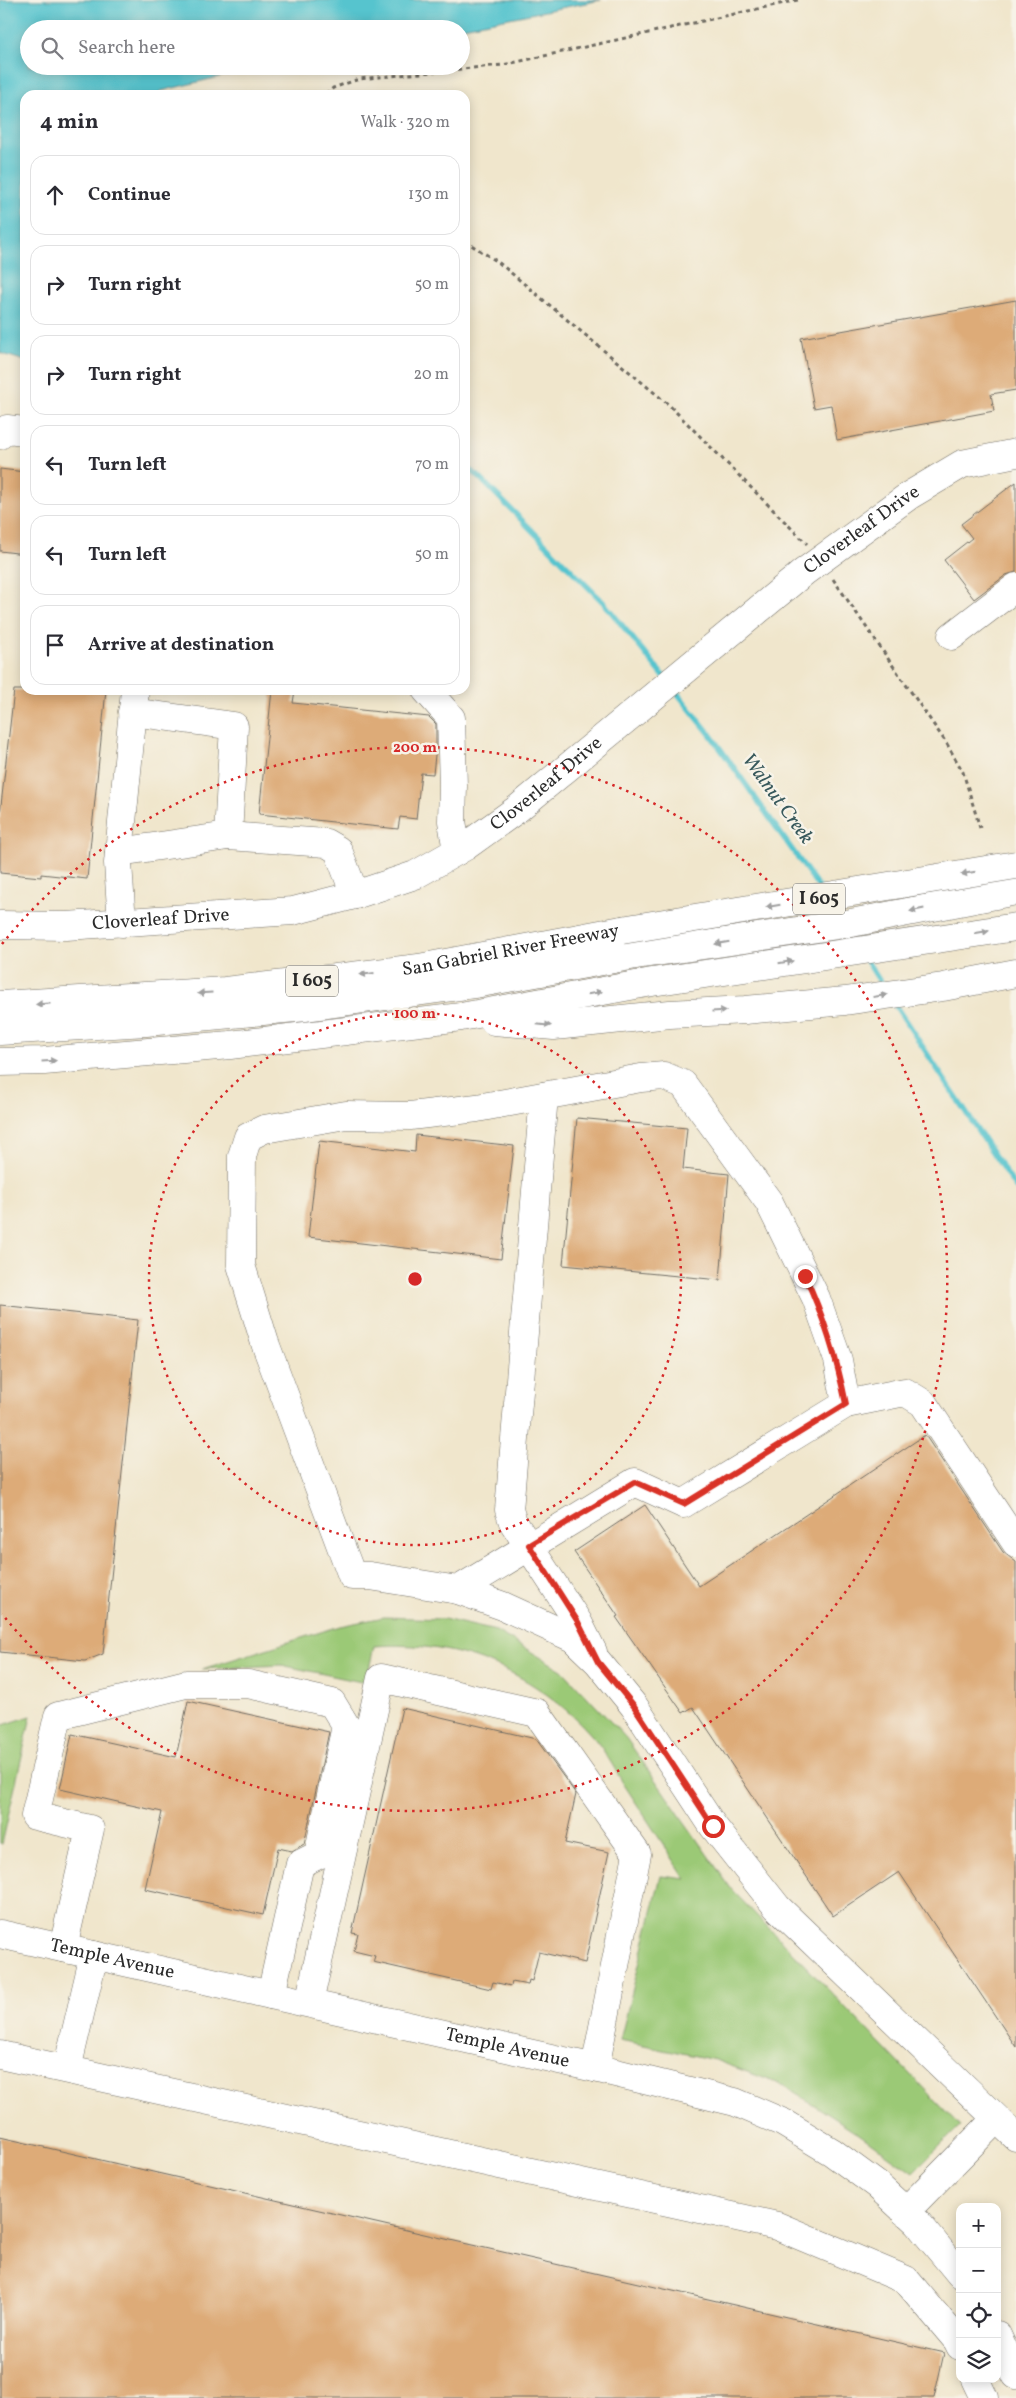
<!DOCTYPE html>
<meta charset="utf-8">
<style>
body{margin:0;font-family:Vollkorn,serif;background:#f7f7f7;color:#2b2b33}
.controls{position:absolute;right:15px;bottom:15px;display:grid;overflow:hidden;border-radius:10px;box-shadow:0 2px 12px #0003}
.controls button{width:45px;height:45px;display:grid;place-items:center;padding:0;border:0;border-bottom:1px solid #e1e1e2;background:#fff;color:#2b2b33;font:25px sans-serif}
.stop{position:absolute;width:15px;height:15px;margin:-11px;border:4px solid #d93025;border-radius:50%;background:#fff}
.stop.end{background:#d93025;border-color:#fff;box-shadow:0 1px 5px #0008}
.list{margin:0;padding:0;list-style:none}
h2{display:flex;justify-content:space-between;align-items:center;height:65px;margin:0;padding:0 20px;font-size:21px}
h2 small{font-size:16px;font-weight:400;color:#7c7c81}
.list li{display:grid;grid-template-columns:32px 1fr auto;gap:15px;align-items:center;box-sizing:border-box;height:80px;margin:0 10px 10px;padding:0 10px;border:1px solid #e1e1e2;border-radius:15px}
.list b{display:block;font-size:19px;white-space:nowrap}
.list em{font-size:16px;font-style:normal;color:#7c7c81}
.icon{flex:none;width:28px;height:28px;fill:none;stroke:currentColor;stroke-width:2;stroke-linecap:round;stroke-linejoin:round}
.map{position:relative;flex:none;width:1016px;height:2398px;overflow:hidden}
.search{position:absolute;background:#fff;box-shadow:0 2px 12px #0003;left:20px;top:20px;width:450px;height:55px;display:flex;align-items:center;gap:12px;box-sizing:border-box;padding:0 18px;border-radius:28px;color:#7c7c81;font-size:19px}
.panel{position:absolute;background:#fff;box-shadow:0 2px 12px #0003;left:20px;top:90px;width:450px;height:605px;border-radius:15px}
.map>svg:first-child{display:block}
.green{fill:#9bc976;stroke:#637a50}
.water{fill:#57c4ce;stroke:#41787c}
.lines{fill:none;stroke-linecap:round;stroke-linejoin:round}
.stream{stroke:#57c4ce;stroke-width:5.5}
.building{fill:#ddab78}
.minor-casing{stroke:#706c63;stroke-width:29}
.major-casing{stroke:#706c63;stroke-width:29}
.highway-casing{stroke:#706c63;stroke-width:29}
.path{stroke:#706c63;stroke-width:3;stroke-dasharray:4 4;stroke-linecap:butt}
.minor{stroke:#fff;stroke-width:28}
.major{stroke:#fff;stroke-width:28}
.highway{stroke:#fff;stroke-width:28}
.highway-bridge-casing{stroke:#706c63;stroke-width:29;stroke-linecap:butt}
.highway-bridge{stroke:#fff;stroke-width:28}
.oneway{fill:#a0a0a0}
.route{stroke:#d93025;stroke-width:6}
.ring{fill:none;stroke:#d62828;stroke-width:2.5;stroke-dasharray:2.5 5}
.labels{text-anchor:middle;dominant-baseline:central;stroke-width:5;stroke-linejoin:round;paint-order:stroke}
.shield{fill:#f7f3e8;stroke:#686764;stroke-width:1}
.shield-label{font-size:18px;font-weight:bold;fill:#2b2b2b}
.street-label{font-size:19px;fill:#2b2b2b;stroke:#f7f3e8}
.water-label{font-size:20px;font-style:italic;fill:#38595c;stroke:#f7f3e8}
.centre{fill:#d62828;stroke:#f7f3e8;stroke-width:2.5}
.ring-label{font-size:15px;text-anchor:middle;font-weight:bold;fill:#d62828;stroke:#f7f3e8;stroke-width:5;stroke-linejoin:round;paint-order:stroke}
</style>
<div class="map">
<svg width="1016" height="2398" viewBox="0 0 1016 2398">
<rect width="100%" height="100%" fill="#f7f3e8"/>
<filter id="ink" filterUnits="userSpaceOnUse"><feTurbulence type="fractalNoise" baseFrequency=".02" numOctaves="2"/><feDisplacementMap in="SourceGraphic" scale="10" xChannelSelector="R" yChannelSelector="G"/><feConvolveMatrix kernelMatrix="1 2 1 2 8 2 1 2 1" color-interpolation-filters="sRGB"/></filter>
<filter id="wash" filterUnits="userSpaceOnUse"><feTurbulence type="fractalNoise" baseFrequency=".0096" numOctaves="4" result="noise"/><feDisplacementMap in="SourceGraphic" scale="20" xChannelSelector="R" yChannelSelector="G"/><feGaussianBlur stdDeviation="1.12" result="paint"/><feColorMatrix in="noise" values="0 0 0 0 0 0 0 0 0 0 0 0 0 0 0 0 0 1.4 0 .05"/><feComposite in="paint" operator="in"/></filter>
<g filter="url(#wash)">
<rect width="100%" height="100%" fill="#f0e6cc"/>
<!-- green -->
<g class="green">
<path d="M 384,1617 L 444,1619 L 496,1631 L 562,1670 L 626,1738 L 732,1890 L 960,2126 L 913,2173 L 859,2134 L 785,2086 L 715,2060 L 620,2040 L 661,1876 L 686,1879 C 665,1847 644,1815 623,1783 C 614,1768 605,1751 594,1738 C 537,1673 461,1640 374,1646 L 366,1683 L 281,1665 L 202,1669 L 340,1626 Z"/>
<polygon points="31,1716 2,1844 0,1843 0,1726"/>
</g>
<!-- water -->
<polygon class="water" points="0,0 601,0 453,29 29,29 29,66 264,66 161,91 156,95 25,95 25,361 0,353"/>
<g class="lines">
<!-- stream -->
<g class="stream">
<polyline points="465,467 477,475 604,603 665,678"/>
<polyline points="674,689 710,734 820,889"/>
<polyline points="865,958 884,988"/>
<polyline points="893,1002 1016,1188"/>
</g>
</g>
<g id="blocks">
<!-- building -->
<g class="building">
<polygon points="1016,300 1016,390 991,394 994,411 837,440 831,405 814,408 801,338"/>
<polygon points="0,469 25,472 25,554 0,551"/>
<polygon points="1016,482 1016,572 1006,575 974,599 944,560 972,538 961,524"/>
<polygon points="14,690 106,690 87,879 41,874 41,877 0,873 0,814"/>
<polygon points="272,690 295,690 293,703 429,717 436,724 436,746 433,774 421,773 416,819 400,817 398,829 259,814"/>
<polygon points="577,1118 687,1128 683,1169 729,1174 720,1280 563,1265"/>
<polygon points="416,1135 514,1146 501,1259 308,1237 319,1141 415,1152"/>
<polygon points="0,1305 138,1320 103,1654 85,1661 0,1652"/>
<polygon points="925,1435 1003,1552 1016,1562 1016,2047 899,1872 833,1916 693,1707 683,1713 616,1617 618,1616 574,1552 645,1505 699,1586"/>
<polygon points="188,1701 329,1732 304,1844 292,1851 278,1848 263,1915 145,1889 162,1812 60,1789 72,1734 176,1757"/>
<polygon points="402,1708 536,1739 576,1794 565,1843 609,1852 585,1963 539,1952 532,1981 529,1980 528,1985 512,1982 511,1986 493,1982 491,1989 373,1962 375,1956 354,1951 358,1934 352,1933"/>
<polygon points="0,2137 944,2353 934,2398 0,2398"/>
</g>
</g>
</g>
<g filter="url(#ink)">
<use href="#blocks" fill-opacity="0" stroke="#706c63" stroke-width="1"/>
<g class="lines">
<!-- minor casing -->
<g class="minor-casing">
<g id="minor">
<polyline points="0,435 7,429 25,431"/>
<polyline points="952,636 1016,587"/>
<polyline points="426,690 451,718 453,786 452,821 457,851"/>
<polyline points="132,712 234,726 228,836"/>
<polyline points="119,852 228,836 326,843 338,850 355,895"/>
<polyline points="122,923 118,863 135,690"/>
<path id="s1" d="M 0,925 L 66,926 L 293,911 L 355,895 L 415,875 L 466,846 L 516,810 L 804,572 L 910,495 L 962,464 L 1016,453"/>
<polyline points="544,1096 509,1510 513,1522 578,1622 593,1652"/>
<polyline points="846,1404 838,1360 816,1298 769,1202 683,1084 664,1076 641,1078 477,1108 410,1116 346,1115 264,1129 248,1137 242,1156 241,1265 265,1343 352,1576 370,1576 458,1590 503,1606 573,1638 598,1662 634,1706 713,1826 777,1907 1016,2137"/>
<polyline points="458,1590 635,1482 683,1504 846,1404 905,1392 923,1403 1016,1543"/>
<polyline points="63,1948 90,1829 35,1816 58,1716 186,1684 248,1684 332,1703 346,1726 318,1855 300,1864 271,1995"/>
<polyline points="309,2003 381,1678 537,1713 637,1854 595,2068"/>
<polyline points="0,2055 777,2226 906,2280 957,2340 960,2346"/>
<polyline points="67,2069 94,1955"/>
<polyline points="905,2212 996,2119"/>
<polyline points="975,2379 984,2398"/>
</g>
</g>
<!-- major casing -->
<g class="major-casing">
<g id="major">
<path id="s2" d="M 0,1934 L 595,2068 L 735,2102 L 784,2123 L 832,2152 L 877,2185 L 917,2222 L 960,2274"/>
<polyline points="997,2335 1016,2375"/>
</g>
</g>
<!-- highway casing -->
<g class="highway-casing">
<g id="highway">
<path id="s3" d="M 0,1005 L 225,991 L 419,968 L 622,930"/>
<polyline points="494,1021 554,1026 670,1014 745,1010 845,1001 943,987 1016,973"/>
<polyline points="0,1031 146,1022 306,1007 475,984 636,955 851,923 1016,891"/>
<polyline points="0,1062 44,1061 230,1045 461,1017 652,982 1016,927"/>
</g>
</g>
<!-- path -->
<g class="path">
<polyline points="326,95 333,88 359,79 503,65 798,0"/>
<polyline points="465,241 498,262 669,405 807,544"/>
<polyline points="833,579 947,744 963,772 980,828"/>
</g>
<!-- minor -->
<use href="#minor" class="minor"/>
<!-- major -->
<use href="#major" class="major"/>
<!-- highway -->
<use href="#highway" class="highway"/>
<!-- highway-bridge casing -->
<g class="highway-bridge-casing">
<polyline id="highway-bridge" points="622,930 1016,865"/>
</g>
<!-- highway-bridge -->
<use href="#highway-bridge" class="highway-bridge"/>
</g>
<!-- one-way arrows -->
<defs><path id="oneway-solid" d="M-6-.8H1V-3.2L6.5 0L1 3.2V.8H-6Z" transform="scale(1.25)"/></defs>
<g class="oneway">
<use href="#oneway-solid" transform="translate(968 873) rotate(170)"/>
<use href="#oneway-solid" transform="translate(773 906) rotate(171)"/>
<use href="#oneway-solid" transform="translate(917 910) rotate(169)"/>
<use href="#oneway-solid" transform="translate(982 932) rotate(-9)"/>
<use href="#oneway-solid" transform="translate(722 943) rotate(171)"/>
<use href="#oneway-solid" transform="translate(786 962) rotate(-9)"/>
<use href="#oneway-solid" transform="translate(367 974) rotate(173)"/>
<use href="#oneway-solid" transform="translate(205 993) rotate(176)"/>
<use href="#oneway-solid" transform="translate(595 993) rotate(-10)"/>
<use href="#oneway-solid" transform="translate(880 996) rotate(-8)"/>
<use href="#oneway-solid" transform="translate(43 1004) rotate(177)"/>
<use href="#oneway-solid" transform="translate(719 1011) rotate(-3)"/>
<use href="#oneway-solid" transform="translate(544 1025) rotate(6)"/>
<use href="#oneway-solid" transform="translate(49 1061) rotate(-4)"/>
</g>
</g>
<g class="lines" filter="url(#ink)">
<!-- route -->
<path class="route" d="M 713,1826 L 634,1706 L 598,1662 L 578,1622 L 529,1545 L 635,1482 L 684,1504 L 846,1404 C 837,1359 824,1317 805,1276"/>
</g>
<!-- distance rings -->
<g class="ring">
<circle cx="415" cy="1279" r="266"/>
<path d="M2 944A532 532 0 1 1 2 1614"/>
</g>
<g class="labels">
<!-- shield labels -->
<g class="shield">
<rect x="793" y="883.5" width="52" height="31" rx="4"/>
<rect x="286" y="965.5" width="52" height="31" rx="4"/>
</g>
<g class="shield-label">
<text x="819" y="899">I 605</text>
<text x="312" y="981">I 605</text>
</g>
<!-- street labels -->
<g class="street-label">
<text stroke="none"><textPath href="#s1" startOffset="986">Cloverleaf Drive</textPath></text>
<text stroke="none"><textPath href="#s1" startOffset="581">Cloverleaf Drive</textPath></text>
<text stroke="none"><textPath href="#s1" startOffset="161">Cloverleaf Drive</textPath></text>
<text stroke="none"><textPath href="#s3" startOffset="514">San Gabriel River Freeway</textPath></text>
<text stroke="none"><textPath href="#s2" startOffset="115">Temple Avenue</textPath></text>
<text stroke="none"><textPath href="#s2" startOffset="520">Temple Avenue</textPath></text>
</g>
<!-- water labels -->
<g class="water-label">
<text transform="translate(777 799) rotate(54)">Walnut Creek</text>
</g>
</g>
<circle cx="415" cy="1279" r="8" class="centre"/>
<g class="ring-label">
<text x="415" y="752">200 m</text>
<text x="415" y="1018">100 m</text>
</g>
</svg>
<div class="controls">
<button>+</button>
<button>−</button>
<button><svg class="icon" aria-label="locate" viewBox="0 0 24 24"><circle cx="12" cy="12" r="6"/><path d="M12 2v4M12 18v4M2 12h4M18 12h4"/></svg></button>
<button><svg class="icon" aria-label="layers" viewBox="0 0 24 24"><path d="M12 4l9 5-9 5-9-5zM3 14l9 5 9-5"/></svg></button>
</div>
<div class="stop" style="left:713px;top:1826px"></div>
<div class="stop end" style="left:805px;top:1276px"></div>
<div class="search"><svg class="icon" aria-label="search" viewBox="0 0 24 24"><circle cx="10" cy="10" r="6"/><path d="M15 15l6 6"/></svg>Search here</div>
<section class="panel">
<h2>4 min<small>Walk · 320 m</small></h2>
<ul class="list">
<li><svg class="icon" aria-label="ahead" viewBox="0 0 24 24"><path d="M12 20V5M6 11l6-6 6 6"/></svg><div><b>Continue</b></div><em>130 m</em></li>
<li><svg class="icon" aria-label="right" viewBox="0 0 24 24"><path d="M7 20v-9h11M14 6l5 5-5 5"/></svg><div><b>Turn right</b></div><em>50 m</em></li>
<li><svg class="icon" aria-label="right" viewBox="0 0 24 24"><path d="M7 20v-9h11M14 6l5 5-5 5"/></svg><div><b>Turn right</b></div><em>20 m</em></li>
<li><svg class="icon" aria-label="left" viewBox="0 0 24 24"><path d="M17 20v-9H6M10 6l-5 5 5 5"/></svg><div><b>Turn left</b></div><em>70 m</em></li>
<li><svg class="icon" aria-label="left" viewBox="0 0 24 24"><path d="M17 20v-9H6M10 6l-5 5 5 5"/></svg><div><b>Turn left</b></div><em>50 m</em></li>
<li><svg class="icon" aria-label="arrive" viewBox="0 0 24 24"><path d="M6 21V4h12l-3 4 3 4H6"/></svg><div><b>Arrive at destination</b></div></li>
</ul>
</section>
</div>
